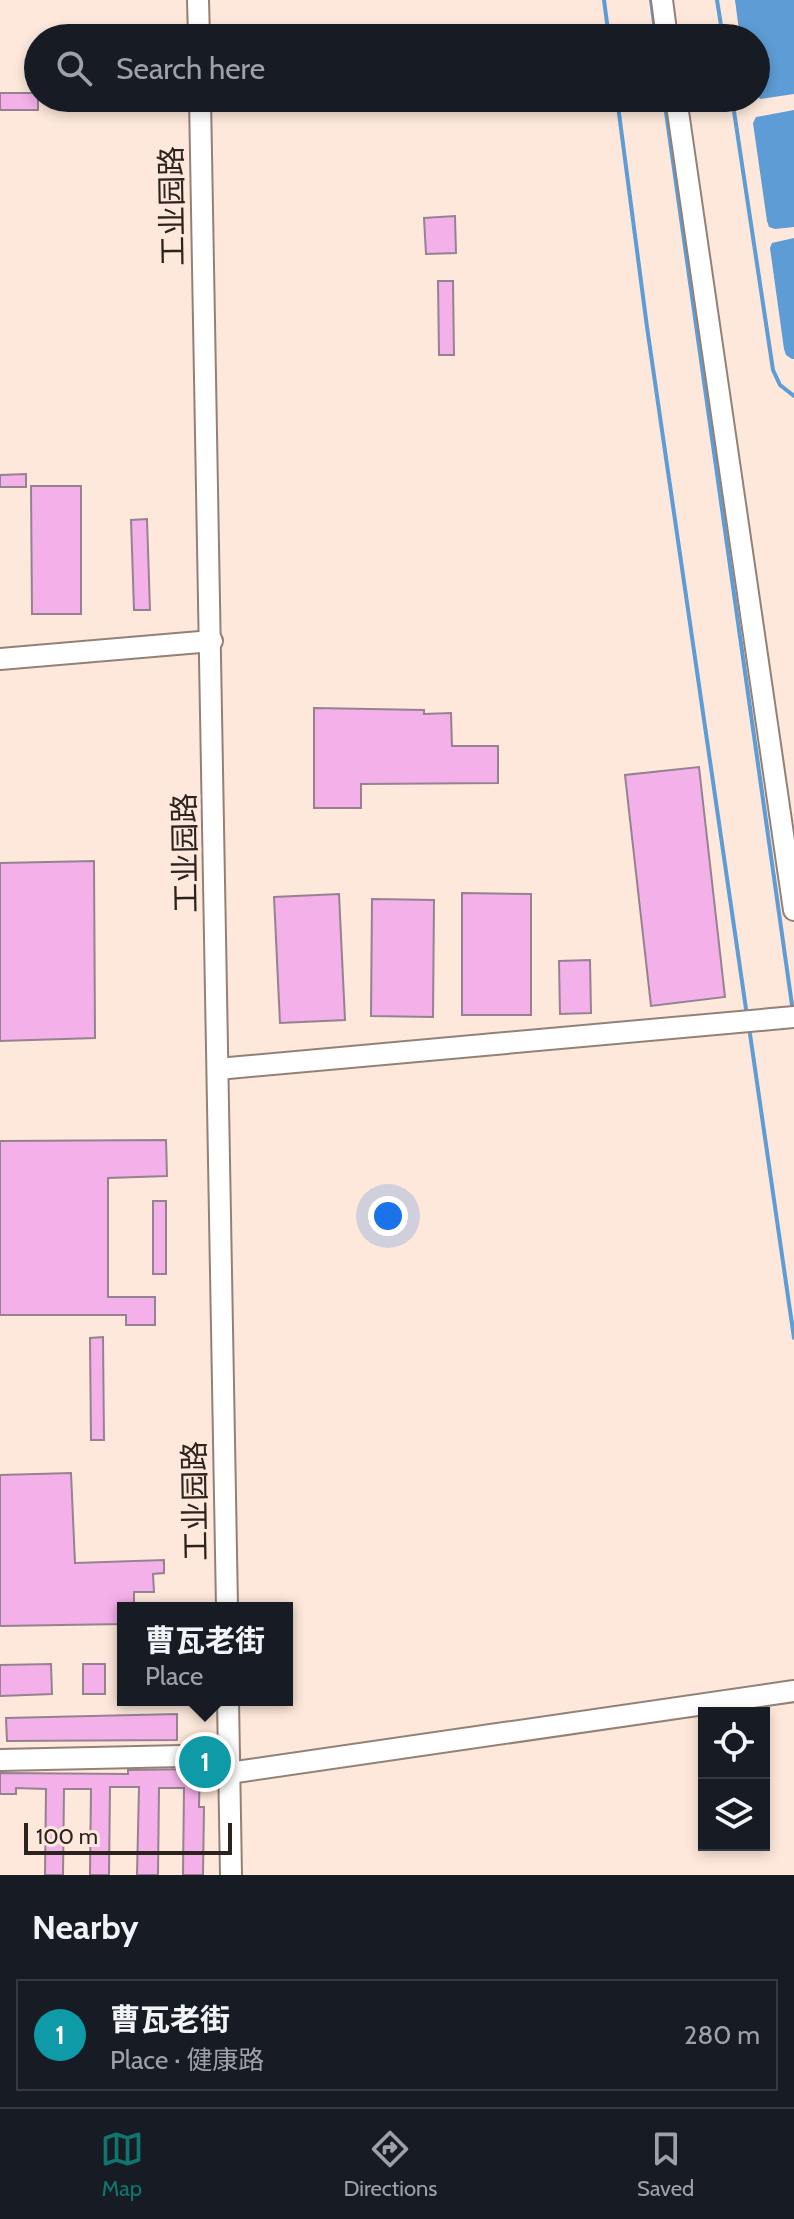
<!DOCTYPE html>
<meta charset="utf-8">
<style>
body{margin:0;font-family:Cabin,"Noto Sans SC",sans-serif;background:#20242c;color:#f1f3f6}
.controls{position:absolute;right:24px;bottom:24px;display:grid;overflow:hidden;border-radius:0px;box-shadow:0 4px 12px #0003}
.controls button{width:72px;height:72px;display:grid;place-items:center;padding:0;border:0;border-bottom:2px solid #363941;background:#171b24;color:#f1f3f6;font:40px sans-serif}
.scale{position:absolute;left:24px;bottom:20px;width:208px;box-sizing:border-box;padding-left:8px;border:4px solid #2b231e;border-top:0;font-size:22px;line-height:28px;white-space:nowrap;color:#2b231e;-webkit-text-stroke:6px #fee8db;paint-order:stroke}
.you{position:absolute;left:388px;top:1216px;width:28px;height:28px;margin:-20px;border:6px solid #fff;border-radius:50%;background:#1a73e8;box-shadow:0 0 0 12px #1a73e833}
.badge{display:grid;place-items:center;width:52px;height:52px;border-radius:50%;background:#0f766e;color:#fff;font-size:26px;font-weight:700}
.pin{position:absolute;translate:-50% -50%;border:4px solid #fff;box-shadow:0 2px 8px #0006}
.popup{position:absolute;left:117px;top:1602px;width:176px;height:104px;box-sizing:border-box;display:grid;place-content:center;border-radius:0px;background:#171b24;filter:drop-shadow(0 2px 6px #0005);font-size:26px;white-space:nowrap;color:#9ea1a6}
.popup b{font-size:30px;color:#f1f3f6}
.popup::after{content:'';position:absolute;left:50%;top:100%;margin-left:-16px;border:16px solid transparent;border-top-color:#171b24}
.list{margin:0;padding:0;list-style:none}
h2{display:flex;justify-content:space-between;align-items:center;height:104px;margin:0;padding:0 32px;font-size:34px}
h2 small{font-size:26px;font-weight:400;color:#9ea1a6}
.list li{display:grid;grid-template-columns:52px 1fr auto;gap:24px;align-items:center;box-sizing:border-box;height:112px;margin:0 16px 16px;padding:0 16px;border:2px solid #363941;border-radius:0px}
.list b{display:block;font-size:30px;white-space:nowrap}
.list p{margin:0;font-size:26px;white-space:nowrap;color:#9ea1a6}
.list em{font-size:26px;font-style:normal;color:#9ea1a6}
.icon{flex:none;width:44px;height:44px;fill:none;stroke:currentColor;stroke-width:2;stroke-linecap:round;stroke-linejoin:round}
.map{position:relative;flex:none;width:794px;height:1875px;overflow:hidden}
.search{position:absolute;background:#171b24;box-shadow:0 4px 12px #0003;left:24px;right:24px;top:24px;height:88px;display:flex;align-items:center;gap:20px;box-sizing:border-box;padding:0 28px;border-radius:44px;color:#9ea1a6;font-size:30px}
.sheet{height:232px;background:#171b24}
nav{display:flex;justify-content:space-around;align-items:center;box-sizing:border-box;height:112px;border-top:2px solid #363941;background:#171b24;font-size:22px;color:#9ea1a6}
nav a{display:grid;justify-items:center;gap:4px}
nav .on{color:#0f766e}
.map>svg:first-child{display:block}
.water{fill:#5d9cd4}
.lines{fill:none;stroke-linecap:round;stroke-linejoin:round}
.stream{stroke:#5d9cd4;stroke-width:4}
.building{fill:#f4b1e9;stroke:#948290;stroke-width:2}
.minor-casing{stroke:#948175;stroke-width:24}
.minor{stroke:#fff;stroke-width:20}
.labels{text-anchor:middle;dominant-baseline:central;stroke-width:7;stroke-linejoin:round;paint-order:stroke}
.street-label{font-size:30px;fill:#2b231e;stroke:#fee8db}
</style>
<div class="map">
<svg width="794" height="1875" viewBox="0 0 794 1875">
<rect width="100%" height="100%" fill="#fee8db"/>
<!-- water -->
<g class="water">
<polygon points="735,0 794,0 794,94 760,99 756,95 756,38 740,38"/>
<polygon points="794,110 794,227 775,229 769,227 767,221 753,123 756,117"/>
<polygon points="794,238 794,359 792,359 786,355 784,349 770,248 772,243"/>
</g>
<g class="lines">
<!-- stream -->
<g class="stream">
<polyline points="604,0 609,38"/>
<polyline points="651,0 656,38"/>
<polyline points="717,0 723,38"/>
<polyline points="617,98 647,327 746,1009"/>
<polyline points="664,98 792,1005"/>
<polyline points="732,98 773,370 780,385 794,396"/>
<polyline points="750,1034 794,1338"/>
</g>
</g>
<!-- building -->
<g class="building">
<rect x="0" y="93" width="38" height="17"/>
<polygon points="455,216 456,253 426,254 424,218"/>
<polygon points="438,281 453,281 454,355 439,355"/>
<polygon points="26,474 26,487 0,487 0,475"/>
<polygon points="31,486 81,486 81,614 32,614"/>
<polygon points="147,519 150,610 134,610 131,520"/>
<polygon points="314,708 424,710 424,714 451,713 452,746 498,746 498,783 361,784 361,808 314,808"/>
<polygon points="699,767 725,997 651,1006 625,775"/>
<polygon points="94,861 95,1038 0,1041 0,863"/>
<polygon points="462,893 531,894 531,1015 462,1015"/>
<polygon points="339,894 345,1020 280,1023 274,897"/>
<polygon points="372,899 434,900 433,1017 371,1016"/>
<polygon points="590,960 591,1013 560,1014 559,961"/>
<polygon points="166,1140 167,1176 108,1178 108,1297 155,1297 155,1325 126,1325 126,1315 0,1315 0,1141"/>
<rect x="153" y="1201" width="13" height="73"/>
<polygon points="103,1337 104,1440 91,1440 90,1338"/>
<polygon points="71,1473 75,1563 164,1560 164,1573 153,1574 154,1592 134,1592 134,1608 123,1608 123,1624 0,1626 0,1475"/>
<polygon points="51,1664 52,1694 0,1696 0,1665"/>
<rect x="83" y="1664" width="22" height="30"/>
<polygon points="177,1714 177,1740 7,1741 6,1718"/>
<polygon points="200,1769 199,1807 204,1807 203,1875 183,1875 184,1788 159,1788 158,1875 137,1875 139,1787 110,1787 109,1875 90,1875 91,1789 64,1789 63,1875 45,1875 46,1789 16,1788 16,1794 0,1794 0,1773 128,1774 128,1770"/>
</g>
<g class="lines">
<!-- minor casing -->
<g class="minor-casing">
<g id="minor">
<polyline points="198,0 199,38"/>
<polyline points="662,0 667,38"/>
<polyline points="200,98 227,1608"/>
<polyline points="676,98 794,910"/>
<polyline points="0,659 212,641"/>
<polyline points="218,1069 794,1017"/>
<polyline points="228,1700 231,1875"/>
<polyline points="0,1760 229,1755"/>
<polyline points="229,1773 794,1691"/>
</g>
</g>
<!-- minor -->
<use href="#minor" class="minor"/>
</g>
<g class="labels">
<!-- street labels -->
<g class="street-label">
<text transform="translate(172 206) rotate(-91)">工业园路</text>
<text transform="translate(185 853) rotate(-91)">工业园路</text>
<text transform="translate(195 1501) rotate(-91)">工业园路</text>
</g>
</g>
</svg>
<div class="controls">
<button><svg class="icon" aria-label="locate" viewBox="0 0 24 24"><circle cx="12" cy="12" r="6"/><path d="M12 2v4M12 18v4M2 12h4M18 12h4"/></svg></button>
<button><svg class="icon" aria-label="layers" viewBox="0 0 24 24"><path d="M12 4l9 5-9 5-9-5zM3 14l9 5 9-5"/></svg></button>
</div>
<div class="scale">100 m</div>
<div class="you"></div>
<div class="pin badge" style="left:205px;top:1762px;background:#0f9aa8">1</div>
<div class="popup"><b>曹瓦老街</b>Place</div>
<div class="search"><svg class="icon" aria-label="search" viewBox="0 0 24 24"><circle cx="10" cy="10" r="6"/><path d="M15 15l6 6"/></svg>Search here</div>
</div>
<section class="sheet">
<h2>Nearby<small></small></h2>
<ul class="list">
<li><span class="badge" style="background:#0f9aa8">1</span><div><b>曹瓦老街</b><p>Place · 健康路</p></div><em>280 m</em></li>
</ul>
</section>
<nav>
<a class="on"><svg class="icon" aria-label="map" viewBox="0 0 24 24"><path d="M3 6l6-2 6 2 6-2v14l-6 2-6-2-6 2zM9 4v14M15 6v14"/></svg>Map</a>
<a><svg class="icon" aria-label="directions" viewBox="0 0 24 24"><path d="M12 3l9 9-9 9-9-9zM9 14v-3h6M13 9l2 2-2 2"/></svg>Directions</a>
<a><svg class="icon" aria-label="saved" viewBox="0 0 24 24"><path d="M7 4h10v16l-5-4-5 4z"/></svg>Saved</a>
</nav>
